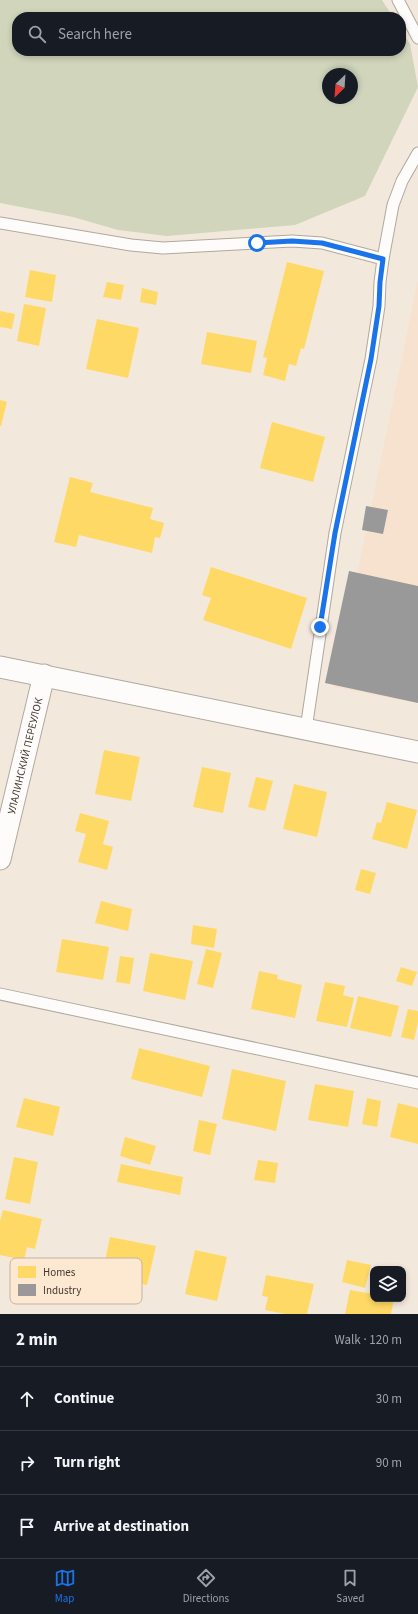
<!DOCTYPE html>
<meta charset="utf-8">
<style>
body{margin:0;font-family:"Source Sans 3",sans-serif;background:#242831;color:#f1f3f6}
.controls{position:absolute;right:12px;bottom:12px;display:grid;overflow:hidden;border-radius:8px;box-shadow:0 2px 6px #0003}
.controls button{width:36px;height:36px;display:grid;place-items:center;padding:0;border:0;border-bottom:1px solid #363941;background:#171b24;color:#f1f3f6;font:20px sans-serif}
.compass{position:absolute;left:322px;top:68px;width:36px;height:36px;border-radius:50%;background:#171b24;box-shadow:0 2px 6px #0003;rotate:205deg}
.stop{position:absolute;width:12px;height:12px;margin:-9px;border:3px solid #1a73e8;border-radius:50%;background:#fff}
.stop.end{background:#1a73e8;border-color:#fff;box-shadow:0 1px 4px #0008}
.list{margin:0;padding:0;list-style:none}
h2{display:flex;justify-content:space-between;align-items:center;height:52px;margin:0;padding:0 16px;font-size:17px}
h2 small{font-size:13px;font-weight:400;color:#9ea1a6}
.list li{display:grid;grid-template-columns:26px 1fr auto;gap:12px;align-items:center;box-sizing:border-box;height:64px;padding:0 16px;border-top:1px solid #363941}
.list b{display:block;font-size:15px;white-space:nowrap}
.list em{font-size:13px;font-style:normal;color:#9ea1a6}
.icon{flex:none;width:22px;height:22px;fill:none;stroke:currentColor;stroke-width:2;stroke-linecap:round;stroke-linejoin:round}
.map{position:relative;flex:none;width:418px;height:1314px;overflow:hidden}
.search{position:absolute;background:#171b24;box-shadow:0 2px 6px #0003;left:12px;right:12px;top:12px;height:44px;display:flex;align-items:center;gap:10px;box-sizing:border-box;padding:0 14px;border-radius:16px;color:#9ea1a6;font-size:15px}
.sheet{height:244px;background:#171b24}
nav{display:flex;justify-content:space-around;align-items:center;box-sizing:border-box;height:56px;border-top:1px solid #363941;background:#171b24;font-size:11px;color:#9ea1a6}
nav a{display:grid;justify-items:center;gap:2px}
nav .on{color:#1a73e8}
.map>svg:first-child{display:block}
.built{fill:#f6e2ce}
.green{fill:#d0d5bc;fill-rule:evenodd}
.homes{fill:#ffd966}
.industry{fill:#999}
.lines{fill:none;stroke-linecap:round;stroke-linejoin:round}
.lane-casing{stroke:#b0a89f;stroke-width:13}
.street-casing{stroke:#b0a89f;stroke-width:23}
.lane{stroke:#fdfcfa;stroke-width:11}
.street{stroke:#fdfcfa;stroke-width:21}
.route{stroke:#1a73e8;stroke-width:5}
.labels{text-anchor:middle;dominant-baseline:central;stroke-width:4;stroke-linejoin:round;paint-order:stroke}
.street-label{font-size:11px;fill:#423931;stroke:#fde8d2}
.key{fill:#fde8d2;stroke:#c5b4a2;stroke-width:1}
.key-label{font-size:11px;fill:#423931}
</style>
<div class="map">
<svg width="418" height="1314" viewBox="0 0 418 1314">
<rect width="100%" height="100%" fill="#f3e8dc"/>
<!-- built -->
<polygon class="built" points="418,280 418,703 334,687"/>
<!-- green -->
<path class="green" d="M 0,0 L 382,0 L 393,17 L 17,17 L 17,51 L 401,51 L 401,30 L 410,44 L 418,87 L 365,196 L 295,225 L 167,236 L 118,230 L 73,217 L 0,203 ZM 328,74 L 352,74 L 352,98 L 328,98 Z"/>
<!-- homes -->
<g class="homes">
<polygon points="287,262 324,271 304,349 301,348 296,366 289,364 285,381 263,375 267,358 263,357"/>
<polygon points="30,270 56,275 52,302 25,297"/>
<polygon points="107,282 124,285 121,300 103,297"/>
<polygon points="142,288 158,292 156,305 140,302"/>
<polygon points="24,304 46,308 39,346 17,341"/>
<polygon points="0,311 15,314 12,329 0,327"/>
<polygon points="97,319 139,328 128,378 86,369"/>
<polygon points="207,332 257,341 251,373 201,364"/>
<polygon points="0,400 7,402 1,426 0,426"/>
<polygon points="272,422 325,437 313,482 260,468"/>
<polygon points="70,477 93,483 90,492 153,508 150,519 164,523 160,538 155,537 152,553 79,535 76,547 54,542"/>
<polygon points="211,567 307,598 291,649 203,620 211,598 202,595"/>
<polygon points="104,750 140,757 131,801 95,794"/>
<polygon points="202,767 231,773 223,813 193,807"/>
<polygon points="256,777 273,781 265,811 248,807"/>
<polygon points="294,784 327,792 317,837 283,829"/>
<polygon points="387,802 417,810 407,849 372,839 377,822 381,823"/>
<polygon points="80,813 109,821 103,844 113,847 107,870 78,862 86,834 75,831"/>
<polygon points="361,869 376,873 370,894 355,890"/>
<polygon points="101,901 132,909 128,931 95,923"/>
<polygon points="193,925 217,929 214,948 191,944"/>
<polygon points="62,939 109,947 103,980 56,972"/>
<polygon points="206,949 222,953 213,988 197,984"/>
<polygon points="150,953 193,961 185,1000 143,991"/>
<polygon points="120,956 134,958 130,984 116,982"/>
<polygon points="401,967 417,972 412,986 396,981"/>
<polygon points="259,971 278,975 277,979 302,985 295,1018 251,1009"/>
<polygon points="325,982 345,986 343,995 354,998 347,1027 316,1021"/>
<polygon points="358,996 399,1006 391,1037 350,1028"/>
<polygon points="408,1009 418,1011 418,1023 414,1040 401,1037"/>
<polygon points="139,1048 210,1066 202,1097 131,1079"/>
<polygon points="232,1069 286,1081 276,1131 222,1119"/>
<polygon points="315,1084 354,1091 348,1127 308,1120"/>
<polygon points="24,1098 60,1107 53,1136 16,1127"/>
<polygon points="367,1098 381,1101 377,1127 362,1124"/>
<polygon points="398,1103 418,1108 418,1144 390,1137"/>
<polygon points="199,1120 217,1124 210,1155 193,1151"/>
<polygon points="125,1137 156,1146 150,1165 120,1156"/>
<polygon points="14,1157 38,1162 30,1204 5,1199"/>
<polygon points="258,1160 278,1163 275,1183 254,1180"/>
<polygon points="121,1164 183,1177 180,1195 117,1182"/>
<polygon points="3,1210 42,1219 35,1249 27,1247 24,1260 0,1255 0,1221"/>
<polygon points="110,1237 156,1246 147,1285 102,1275"/>
<polygon points="195,1250 227,1257 217,1301 185,1294"/>
<polygon points="347,1260 371,1265 365,1288 342,1282"/>
<polygon points="266,1275 314,1284 307,1314 285,1314 265,1310 268,1297 262,1296"/>
<polygon points="350,1290 373,1294 373,1299 394,1299 391,1314 345,1314"/>
</g>
<!-- industry -->
<g class="industry">
<polygon points="366,506 388,510 383,534 362,530"/>
<polygon points="349,571 418,586 418,703 325,683"/>
</g>
<g class="lines">
<!-- lane casing -->
<g class="lane-casing">
<g id="lane">
<polyline points="398,0 418,38"/>
<polyline points="0,223 131,245 163,248 292,241 322,243 383,259"/>
<polyline points="306,729 335,533 371,359 379,306 380,282 383,259 393,205 402,181 418,153"/>
<polyline points="0,994 418,1083"/>
</g>
</g>
<!-- street casing -->
<g class="street-casing">
<g id="street">
<polyline points="0,667 418,752"/>
<path id="s1" d="M 0,859 L 44,675"/>
</g>
</g>
<!-- lane -->
<use href="#lane" class="lane"/>
<!-- street -->
<use href="#street" class="street"/>
</g>
<g class="lines">
<!-- route -->
<polyline class="route" points="257,243 292,241 322,243 383,259 380,282 379,306 371,359 335,533 320,627"/>
</g>
<g class="labels">
<!-- street labels -->
<g class="street-label">
<text stroke="none"><textPath href="#s1" startOffset="106">УЛАЛИНСКИЙ ПЕРЕУЛОК</textPath></text>
</g>
</g>
<!-- legend -->
<rect x="10" y="1258" width="132" height="46" rx="6" class="key"/>
<rect x="18" y="1266" width="18" height="12" fill="#ffd966"/>
<rect x="18" y="1284" width="18" height="12" fill="#999"/>
<g class="key-label">
<text x="43" y="1276">Homes</text>
<text x="43" y="1294">Industry</text>
</g>
</svg>
<div class="controls">
<button><svg class="icon" aria-label="layers" viewBox="0 0 24 24"><path d="M12 4l9 5-9 5-9-5zM3 14l9 5 9-5"/></svg></button>
</div>
<svg class="compass" viewBox="-18 -18 36 36"><path d="M0-13l5 13h-10z" fill="#e53935"/><path d="M0 13l5-13h-10z" fill="#9ea1a6"/></svg>
<div class="stop" style="left:257px;top:243px"></div>
<div class="stop end" style="left:320px;top:627px"></div>
<div class="search"><svg class="icon" aria-label="search" viewBox="0 0 24 24"><circle cx="10" cy="10" r="6"/><path d="M15 15l6 6"/></svg>Search here</div>
</div>
<section class="sheet">
<h2>2 min<small>Walk · 120 m</small></h2>
<ul class="list">
<li><svg class="icon" aria-label="ahead" viewBox="0 0 24 24"><path d="M12 20V5M6 11l6-6 6 6"/></svg><div><b>Continue</b></div><em>30 m</em></li>
<li><svg class="icon" aria-label="right" viewBox="0 0 24 24"><path d="M7 20v-9h11M14 6l5 5-5 5"/></svg><div><b>Turn right</b></div><em>90 m</em></li>
<li><svg class="icon" aria-label="arrive" viewBox="0 0 24 24"><path d="M6 21V4h12l-3 4 3 4H6"/></svg><div><b>Arrive at destination</b></div></li>
</ul>
</section>
<nav>
<a class="on"><svg class="icon" aria-label="map" viewBox="0 0 24 24"><path d="M3 6l6-2 6 2 6-2v14l-6 2-6-2-6 2zM9 4v14M15 6v14"/></svg>Map</a>
<a><svg class="icon" aria-label="directions" viewBox="0 0 24 24"><path d="M12 3l9 9-9 9-9-9zM9 14v-3h6M13 9l2 2-2 2"/></svg>Directions</a>
<a><svg class="icon" aria-label="saved" viewBox="0 0 24 24"><path d="M7 4h10v16l-5-4-5 4z"/></svg>Saved</a>
</nav>
